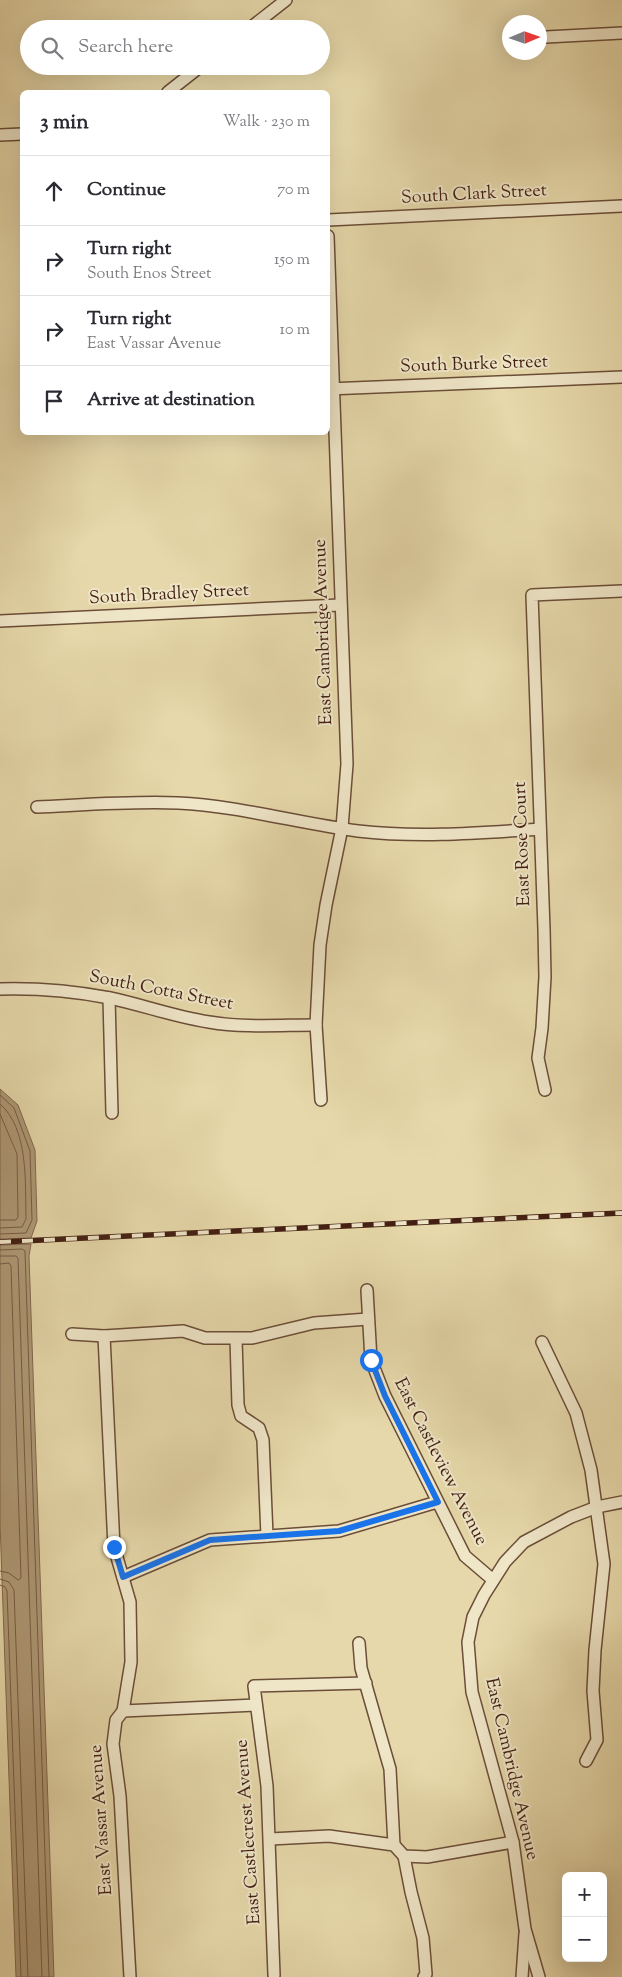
<!DOCTYPE html>
<meta charset="utf-8">
<style>
body{margin:0;font-family:"Sorts Mill Goudy",serif;background:#f2f2f3;color:#2b2b33}
.controls{position:absolute;right:15px;bottom:15px;display:grid;overflow:hidden;border-radius:8px;box-shadow:0 5px 20px #0002}
.controls button{width:45px;height:45px;display:grid;place-items:center;padding:0;border:0;border-bottom:1px solid #e1e1e2;background:#fff;color:#2b2b33;font:25px sans-serif}
.compass{position:absolute;left:502px;top:15px;width:45px;height:45px;border-radius:50%;background:#fff;box-shadow:0 5px 20px #0002;rotate:88deg}
.stop{position:absolute;width:15px;height:15px;margin:-11px;border:4px solid #1a73e8;border-radius:50%;background:#fff}
.stop.end{background:#1a73e8;border-color:#fff;box-shadow:0 1px 5px #0008}
.list{margin:0;padding:0;list-style:none}
h2{display:flex;justify-content:space-between;align-items:center;height:65px;margin:0;padding:0 20px;font-size:21px}
h2 small{font-size:16px;font-weight:400;color:#7c7c81}
.list li{display:grid;grid-template-columns:32px 1fr auto;gap:15px;align-items:center;box-sizing:border-box;height:70px;padding:0 20px;border-top:1px solid #e1e1e2}
.list b{display:block;font-size:19px;white-space:nowrap}
.list p{margin:0;font-size:16px;white-space:nowrap;color:#7c7c81}
.list em{font-size:16px;font-style:normal;color:#7c7c81}
.icon{flex:none;width:28px;height:28px;fill:none;stroke:currentColor;stroke-width:2;stroke-linecap:round;stroke-linejoin:round}
.map{position:relative;flex:none;width:622px;height:1977px;overflow:hidden}
.search{position:absolute;background:#fff;box-shadow:0 5px 20px #0002;left:20px;top:20px;width:310px;height:55px;display:flex;align-items:center;gap:12px;box-sizing:border-box;padding:0 18px;border-radius:28px;color:#7c7c81;font-size:19px}
.panel{position:absolute;background:#fff;box-shadow:0 5px 20px #0002;left:20px;top:90px;width:310px;height:345px;border-radius:8px}
.map>svg:first-child{display:block}
.water{fill:#ae9976;stroke:#83684e}
.lines{fill:none;stroke-linecap:round;stroke-linejoin:round}
.shore{stroke:#785c44;stroke-width:1}
.street-casing{stroke:#6b4d38;stroke-width:14}
.street{stroke:#efe6c8;stroke-width:11}
.rail-casing{stroke:#421f12;stroke-width:5.5}
.rail{stroke:#efe6c8;stroke-width:4;stroke-dasharray:11;stroke-linecap:butt}
.route{stroke:#1a73e8;stroke-width:6}
.labels{text-anchor:middle;dominant-baseline:central;stroke-width:4;stroke-linejoin:round;paint-order:stroke}
.street-label{font-size:18px;fill:#421f12;stroke:#efe6c8}
</style>
<div class="map">
<svg width="622" height="1977" viewBox="0 0 622 1977">
<rect width="100%" height="100%" fill="#e6d8aa"/>
<filter id="stains"><feTurbulence type="fractalNoise" baseFrequency=".004" numOctaves="4"/><feColorMatrix values="0 0 0 0 .2 0 0 0 0 .09 0 0 0 0 .02 0 0 0 .5 -.17"/></filter>
<radialGradient id="worn" r=".72"><stop offset=".6" stop-color="#630" stop-opacity="0"/><stop offset="1" stop-color="#630" stop-opacity=".3"/></radialGradient>
<!-- water -->
<g class="water">
<polygon points="0,1089 18,1105 35,1150 37,1221 31,1238 0,1239"/>
<polygon points="31,1244 29,1256 54,1977 16,1977 0,1522 0,1245"/>
</g>
<g class="lines">
<!-- shore -->
<g class="shore">
<polyline points="0,1095 14,1108 30,1151 32,1220 26,1233 0,1234"/>
<path d="M 0,1104 C 29,1129 25,1183 26,1219 L 22,1227 L 0,1228"/>
<polyline points="0,1114 17,1154 18,1217 16,1220 0,1220"/>
<polyline points="0,1250 22,1249 25,1251 49,1977"/>
<polyline points="0,1256 16,1256 18,1258 42,1977"/>
<polyline points="0,1264 9,1263 11,1266 21,1578 18,1580 9,1573 0,1571"/>
<polyline points="0,1579 9,1582 14,1590 28,1977"/>
<polyline points="0,1585 5,1587 7,1591 21,1977"/>
</g>
<!-- street casing -->
<g class="street-casing">
<g id="street">
<polyline points="249,29 286,0"/>
<polyline points="546,37 622,33"/>
<polyline points="168,92 201,66"/>
<polyline points="0,135 22,134"/>
<polyline points="328,220 622,206"/>
<polyline points="328,389 622,377"/>
<polyline points="0,621 340,605"/>
<path d="M 37,807 C 82,805 133,801 178,803 C 239,806 297,823 358,831 C 418,838 479,833 540,829"/>
<path d="M 0,989 C 37,988 73,991 110,998 C 143,1005 175,1017 209,1022 C 244,1028 281,1025 316,1025"/>
<polyline points="109,998 112,1113"/>
<polyline points="545,1090 538,1058 542,1028 545,977 544,929 532,595 622,591"/>
<polyline points="321,1100 316,1025 320,945 326,905 342,828 347,764 328,236"/>
<polyline points="367,1290 371,1360 385,1396 465,1556 493,1580"/>
<polyline points="72,1334 104,1336 183,1331 205,1338 252,1338 314,1323 368,1319"/>
<polyline points="104,1336 114,1547 130,1602 131,1662 123,1711 116,1720 113,1744 120,1796 130,1977"/>
<polyline points="236,1339 238,1405 241,1416 259,1428 263,1440 267,1536"/>
<polyline points="542,1342 576,1413 591,1470 604,1564 595,1650 593,1691 597,1740 586,1761"/>
<polyline points="123,1577 210,1540 339,1531 437,1502"/>
<polyline points="359,1643 361,1668 390,1769 394,1845"/>
<polyline points="123,1711 256,1705"/>
<polyline points="270,1839 329,1836 394,1845 404,1856 427,1857 513,1842"/>
<polyline points="404,1856 411,1892 423,1938 426,1974 424,1977"/>
<polyline points="274,1975 267,1786 254,1686 366,1683"/>
<polyline points="522,1977 525,1934"/>
<polyline points="539,1977 525,1929 513,1842 472,1692 468,1642 473,1617 484,1595 505,1562 524,1542 571,1517 597,1507 622,1502"/>
</g>
</g>
<!-- street -->
<use href="#street" class="street"/>
<!-- rail casing -->
<g class="rail-casing">
<polyline id="rail" points="0,1242 622,1213"/>
</g>
<!-- rail -->
<use href="#rail" class="rail"/>
</g>
<g class="lines">
<!-- route -->
<polyline class="route" points="114,1547 123,1577 210,1540 339,1531 438,1502 385,1396 371,1360"/>
</g>
<g class="labels">
<!-- street labels -->
<g class="street-label">
<text transform="translate(474 195) rotate(-3)">South Clark Street</text>
<text transform="translate(474 365) rotate(-2)">South Burke Street</text>
<text transform="translate(169 595) rotate(-3)">South Bradley Street</text>
<text transform="translate(324 632) rotate(-92)">East Cambridge Avenue</text>
<text transform="translate(523 844) rotate(-92)">East Rose Court</text>
<text transform="translate(161 991) rotate(11)">South Cotta Street</text>
<text transform="translate(440 1462) rotate(63)">East Castleview Avenue</text>
<text transform="translate(511 1769) rotate(77)">East Cambridge Avenue</text>
<text transform="translate(102 1820) rotate(-94)">East Vassar Avenue</text>
<text transform="translate(249 1832) rotate(-94)">East Castlecrest Avenue</text>
</g>
</g>
<rect width="100%" height="100%" filter="url(#stains)"/>
<rect width="100%" height="100%" fill="url(#worn)"/>
</svg>
<div class="controls">
<button>+</button>
<button>−</button>
</div>
<svg class="compass" viewBox="-18 -18 36 36"><path d="M0-13l5 13h-10z" fill="#e53935"/><path d="M0 13l5-13h-10z" fill="#7c7c81"/></svg>
<div class="stop" style="left:371px;top:1360px"></div>
<div class="stop end" style="left:114px;top:1547px"></div>
<div class="search"><svg class="icon" aria-label="search" viewBox="0 0 24 24"><circle cx="10" cy="10" r="6"/><path d="M15 15l6 6"/></svg>Search here</div>
<section class="panel">
<h2>3 min<small>Walk · 230 m</small></h2>
<ul class="list">
<li><svg class="icon" aria-label="ahead" viewBox="0 0 24 24"><path d="M12 20V5M6 11l6-6 6 6"/></svg><div><b>Continue</b></div><em>70 m</em></li>
<li><svg class="icon" aria-label="right" viewBox="0 0 24 24"><path d="M7 20v-9h11M14 6l5 5-5 5"/></svg><div><b>Turn right</b><p>South Enos Street</p></div><em>150 m</em></li>
<li><svg class="icon" aria-label="right" viewBox="0 0 24 24"><path d="M7 20v-9h11M14 6l5 5-5 5"/></svg><div><b>Turn right</b><p>East Vassar Avenue</p></div><em>10 m</em></li>
<li><svg class="icon" aria-label="arrive" viewBox="0 0 24 24"><path d="M6 21V4h12l-3 4 3 4H6"/></svg><div><b>Arrive at destination</b></div></li>
</ul>
</section>
</div>
